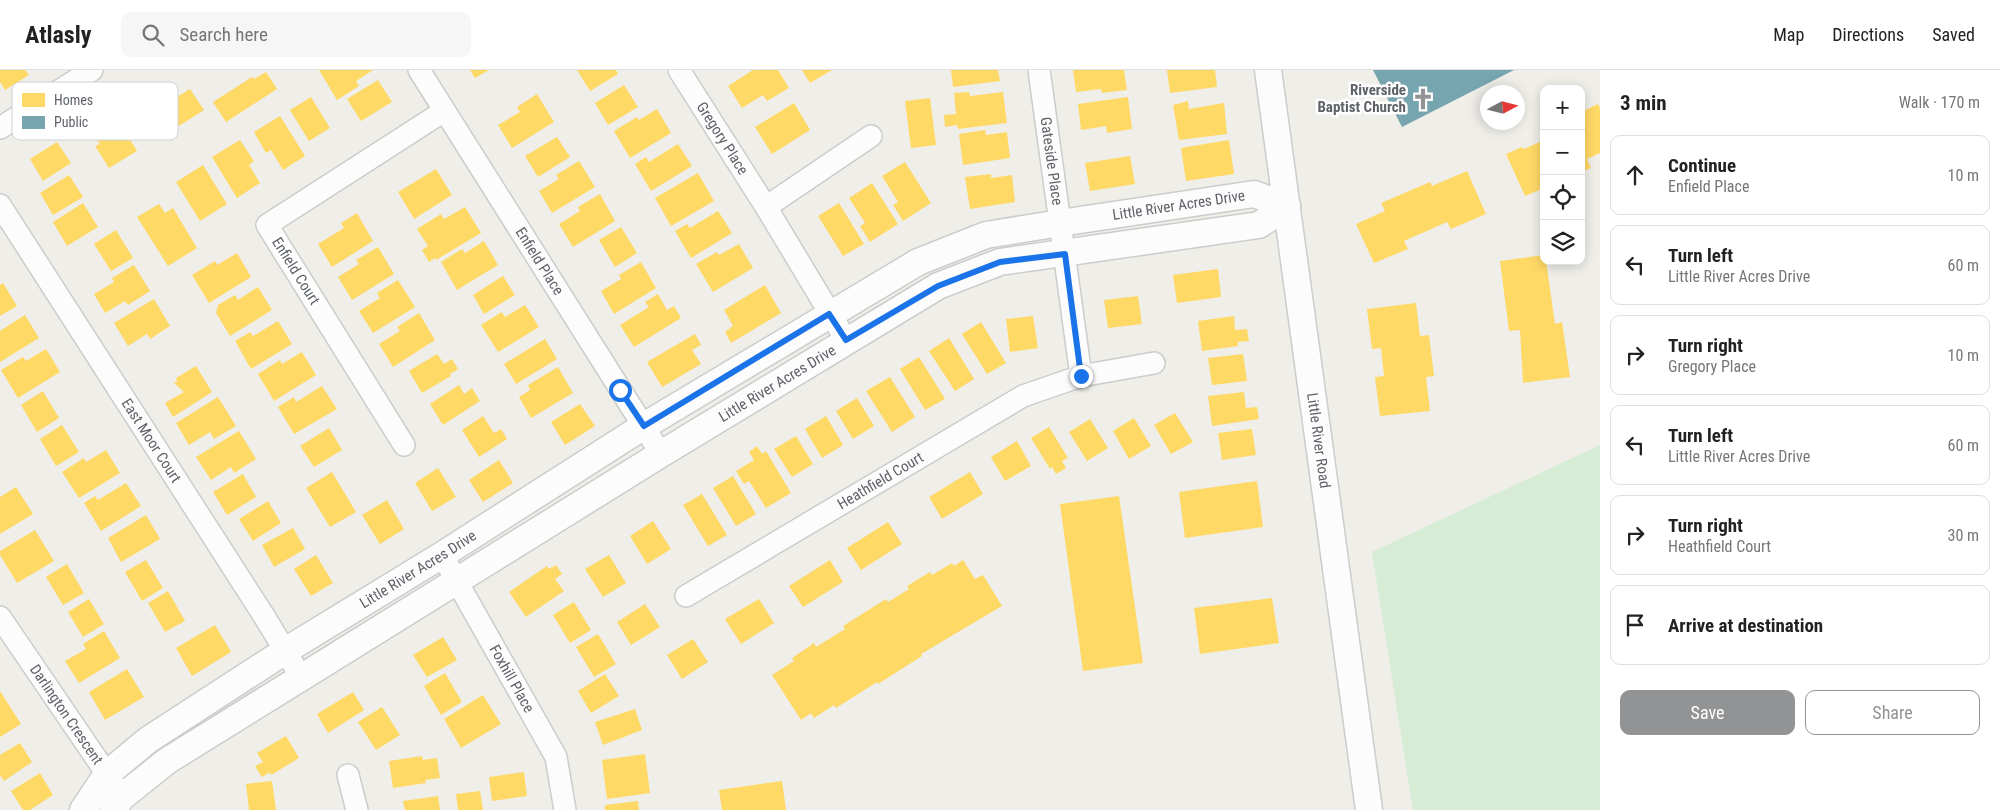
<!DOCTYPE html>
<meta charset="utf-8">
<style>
body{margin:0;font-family:"Roboto Condensed",sans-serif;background:#f6f6f6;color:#222}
.controls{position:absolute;right:15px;top:15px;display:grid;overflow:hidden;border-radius:10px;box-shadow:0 2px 12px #0003}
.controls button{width:45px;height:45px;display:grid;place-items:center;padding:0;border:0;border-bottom:1px solid #e0e0e0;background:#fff;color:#222;font:25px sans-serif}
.compass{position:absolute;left:1480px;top:15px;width:45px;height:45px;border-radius:50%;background:#fff;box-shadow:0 2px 12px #0003;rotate:83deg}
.stop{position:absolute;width:15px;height:15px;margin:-11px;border:4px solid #1a73e8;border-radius:50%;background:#fff}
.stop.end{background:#1a73e8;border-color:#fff;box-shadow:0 1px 5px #0008}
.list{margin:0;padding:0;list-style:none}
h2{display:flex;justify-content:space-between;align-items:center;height:65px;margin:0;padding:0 20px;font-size:21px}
h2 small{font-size:16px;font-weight:400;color:#767676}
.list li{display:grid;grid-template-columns:32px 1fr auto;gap:15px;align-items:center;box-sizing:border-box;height:80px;margin:0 10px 10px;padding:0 10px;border:1px solid #e0e0e0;border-radius:10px}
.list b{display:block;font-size:19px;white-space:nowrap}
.list p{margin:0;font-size:16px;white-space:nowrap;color:#767676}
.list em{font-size:16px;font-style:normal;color:#767676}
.actions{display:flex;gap:10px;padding:15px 20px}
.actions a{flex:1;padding:11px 0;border:1px solid #919395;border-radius:10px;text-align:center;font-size:18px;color:#919395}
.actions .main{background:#919395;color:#fff}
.icon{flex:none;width:28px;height:28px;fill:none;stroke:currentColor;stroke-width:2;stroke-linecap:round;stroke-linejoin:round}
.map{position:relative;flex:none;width:1600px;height:740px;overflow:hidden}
header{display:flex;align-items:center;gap:30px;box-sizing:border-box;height:70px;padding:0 25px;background:#fff;border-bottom:1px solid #e0e0e0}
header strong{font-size:24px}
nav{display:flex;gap:28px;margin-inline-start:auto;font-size:18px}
.search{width:350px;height:45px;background:#f6f6f6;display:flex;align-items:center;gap:12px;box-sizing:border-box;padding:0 18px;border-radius:10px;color:#767676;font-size:19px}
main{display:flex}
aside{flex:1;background:#fff}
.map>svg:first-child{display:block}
.green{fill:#d6ecd5}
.homes{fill:#ffd966}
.public{fill:#76a5af}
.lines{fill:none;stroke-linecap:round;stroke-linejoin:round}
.minor-casing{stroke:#cccccb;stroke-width:24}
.tertiary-casing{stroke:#cccccb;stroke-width:29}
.minor{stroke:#fdfcfc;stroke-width:21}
.tertiary{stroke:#fdfcfc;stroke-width:26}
.route{stroke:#1a73e8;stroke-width:6}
.labels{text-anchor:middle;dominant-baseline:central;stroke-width:5;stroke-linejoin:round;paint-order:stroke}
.poi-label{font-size:15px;font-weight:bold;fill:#5e6268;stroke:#fff;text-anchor:end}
.street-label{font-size:15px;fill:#5e6268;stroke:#fff}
.key{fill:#fff;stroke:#cfd0d2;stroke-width:1}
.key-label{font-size:14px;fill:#5e6268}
</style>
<header>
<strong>Atlasly</strong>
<div class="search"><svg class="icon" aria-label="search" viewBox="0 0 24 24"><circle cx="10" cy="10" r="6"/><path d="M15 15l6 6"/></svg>Search here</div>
<nav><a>Map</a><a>Directions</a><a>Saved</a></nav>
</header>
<main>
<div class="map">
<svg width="1600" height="740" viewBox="0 0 1600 740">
<rect width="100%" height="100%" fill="#efeee9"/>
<!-- green -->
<polygon class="green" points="1600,375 1600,740 1413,740 1372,482"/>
<!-- homes -->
<g class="homes">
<polygon points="0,0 25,0 29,5 5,20 0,12"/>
<polygon points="319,0 373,0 356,11 359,16 337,30"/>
<polygon points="470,0 489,0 475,8"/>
<polygon points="577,0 616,0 618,4 590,21"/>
<polygon points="753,0 778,0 789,18 767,31 763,25 742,38 728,16"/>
<polygon points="802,0 832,0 810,13"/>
<polygon points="951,0 998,0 1000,11 953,17"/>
<polygon points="1073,0 1124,0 1127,20 1102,23 1101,19 1076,22"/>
<polygon points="1167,0 1215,0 1217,17 1170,23"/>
<polygon points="266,2 277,19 226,52 213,32 252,7 254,9"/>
<polygon points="378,10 392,32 361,51 347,29"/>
<polygon points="624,15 638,37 608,55 595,33"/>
<polygon points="190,19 204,40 179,56 165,34"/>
<polygon points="969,22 970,26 1003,22 1007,53 958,59 957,55 945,57 944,45 956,44 954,23"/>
<polygon points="537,24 554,52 512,78 498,55 520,42 517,37"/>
<polygon points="311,27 330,58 309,71 290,40"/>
<polygon points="1128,27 1132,59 1107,63 1106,56 1081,60 1078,34"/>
<polygon points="930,28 936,75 911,78 905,31"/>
<polygon points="1188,31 1189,39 1224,33 1227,64 1179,70 1173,35"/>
<polygon points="794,33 810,60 772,84 755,57"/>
<polygon points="1598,34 1600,38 1600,83 1587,89 1591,98 1581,102 1581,42"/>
<polygon points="111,39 137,81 109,98 95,76 100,74 88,53"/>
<polygon points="657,39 671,63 630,88 614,61 637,47 639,50"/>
<polygon points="280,46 305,86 283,100 271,80 266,83 254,62"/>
<polygon points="985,60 986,65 1007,62 1010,88 963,95 959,64"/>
<polygon points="557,67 570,87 538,107 525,86"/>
<polygon points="240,70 254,91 249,95 260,113 237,128 212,87"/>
<polygon points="1229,70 1234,104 1186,111 1181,78"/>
<polygon points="1544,70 1544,123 1542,119 1525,126 1506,84 1522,77 1524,79"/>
<polygon points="57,72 71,93 43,111 30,89"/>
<polygon points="678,74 692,96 651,121 635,94 646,87 649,92"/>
<polygon points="1130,86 1135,114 1090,121 1085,93"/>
<polygon points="579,91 595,117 552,143 539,121 559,109 556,105"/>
<polygon points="905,92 931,133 903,151 893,135 898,132 882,106"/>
<polygon points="203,95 227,134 200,151 176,112"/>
<polygon points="436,99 452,125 414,149 398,122"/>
<polygon points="1467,101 1486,144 1451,159 1447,152 1404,171 1408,179 1374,193 1356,154 1385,141 1381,133 1430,112 1432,116"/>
<polygon points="698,103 714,131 671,156 655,128"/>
<polygon points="991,104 991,108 1012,105 1015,132 970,139 965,107"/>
<polygon points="69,105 83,127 53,145 40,123"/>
<polygon points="872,113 898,154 870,172 860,156 865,153 849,128"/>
<polygon points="600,124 615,151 573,177 559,154 580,141 578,137"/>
<polygon points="83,133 98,157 67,176 53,152"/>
<polygon points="839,133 864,174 843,186 818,146"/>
<polygon points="159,134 165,143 173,138 197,178 168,196 137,147"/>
<polygon points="465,137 481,163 436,190 435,188 429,192 422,180 428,176 417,159 441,144 444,149"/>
<polygon points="718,141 732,163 691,188 675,161 687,154 690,158"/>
<polygon points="357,143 373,171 332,197 318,174 344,158 341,153"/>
<polygon points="621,157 637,183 615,197 599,170"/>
<polygon points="116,160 133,188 111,201 94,174"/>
<polygon points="484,171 498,195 457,220 441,192 462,179 465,183"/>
<polygon points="739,174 753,198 713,222 696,194 717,182 719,185"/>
<polygon points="378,177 394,204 352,230 338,207 359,194 356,190"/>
<polygon points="237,183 251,207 209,233 192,205 215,191 217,195"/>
<polygon points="1544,185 1544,191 1546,191 1555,254 1562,252 1570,307 1523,313 1520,260 1509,261 1500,191"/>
<polygon points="641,192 656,218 614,244 601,221 621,209 619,205"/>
<polygon points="134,195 150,221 128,235 125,231 105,243 94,224 114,212 112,208"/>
<polygon points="1218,199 1221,227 1177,233 1173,205"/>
<polygon points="503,206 515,225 484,244 473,225"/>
<polygon points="398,210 415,237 373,263 359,241 380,228 377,223"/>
<polygon points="3,213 17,236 0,246 0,215"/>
<polygon points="765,215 781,243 731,273 725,262 733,256 724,240"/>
<polygon points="258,217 272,240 230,266 216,243 218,235 235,225 238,230"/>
<polygon points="658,224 667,240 674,236 681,248 634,277 620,255 649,237 645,232"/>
<polygon points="1138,226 1142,254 1108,258 1104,230"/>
<polygon points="154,229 170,256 150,269 147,264 128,276 114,253"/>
<polygon points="1416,233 1420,266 1429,265 1434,306 1426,307 1430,341 1380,346 1375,307 1384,306 1381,278 1372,279 1367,239"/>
<polygon points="525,235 539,257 498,282 481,255 502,242 505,247"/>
<polygon points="419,243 435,270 393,297 379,274 400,261 397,257"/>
<polygon points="25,245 39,268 0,292 0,261"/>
<polygon points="1033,246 1038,278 1010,282 1006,249"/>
<polygon points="1234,246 1235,260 1247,259 1249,271 1238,272 1238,276 1202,281 1198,251"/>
<polygon points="278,251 292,274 251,299 235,271 250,262 253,266"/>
<polygon points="981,252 1006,293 987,304 962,264"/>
<polygon points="695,264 701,275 692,280 701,294 662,317 647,292"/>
<polygon points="949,268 974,309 955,321 929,281"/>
<polygon points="545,269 557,289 516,314 504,294"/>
<polygon points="46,279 60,302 18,328 1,300 23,287 26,291"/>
<polygon points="302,282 316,305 274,331 258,304 280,290 282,294"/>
<polygon points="437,284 444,294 452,289 458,299 450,304 451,306 422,323 409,301"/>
<polygon points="1243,284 1247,311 1212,315 1208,288"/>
<polygon points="919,287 945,329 925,340 900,299"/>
<polygon points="196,296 212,322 173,347 165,333 184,322 174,313 177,311 176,308"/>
<polygon points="558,297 573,323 531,348 519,327 530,320 528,315"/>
<polygon points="890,307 915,347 892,362 866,321"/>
<polygon points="459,315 464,324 472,318 480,331 443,355 430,334"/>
<polygon points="322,316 337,339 294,364 278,337 294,327 296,332"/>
<polygon points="43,321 59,348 37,362 21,335"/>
<polygon points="1244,322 1246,338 1257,337 1259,349 1212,356 1208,326"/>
<polygon points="218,327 236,356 214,369 210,362 189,375 176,353"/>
<polygon points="857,328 874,356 853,369 836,341"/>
<polygon points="580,334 595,356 565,375 551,352"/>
<polygon points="1175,343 1193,372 1171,384 1154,355"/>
<polygon points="483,346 494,363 501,359 507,369 479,387 462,360"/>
<polygon points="826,346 843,375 822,388 805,359"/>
<polygon points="1134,348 1151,376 1129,389 1113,361"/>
<polygon points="1090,349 1108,378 1087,391 1069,362"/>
<polygon points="62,355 79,382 56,396 40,369"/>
<polygon points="1049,357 1068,388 1062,391 1066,398 1056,404 1052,397 1050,399 1031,368"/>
<polygon points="329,358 342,380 314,397 300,376"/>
<polygon points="1252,359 1256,385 1222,390 1218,363"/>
<polygon points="239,361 256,389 234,403 231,397 211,410 196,387"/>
<polygon points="796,366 813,394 792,407 774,379"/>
<polygon points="1017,371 1031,396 1005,411 991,387"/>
<polygon points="757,376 762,384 766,381 791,423 766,438 749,411 744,414 736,401 754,390 749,382"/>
<polygon points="106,380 120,403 79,428 62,402 84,388 86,392"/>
<polygon points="499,390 513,413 483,432 469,410"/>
<polygon points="438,398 456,427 432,441 415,413"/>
<polygon points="332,402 356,442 330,457 306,418"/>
<polygon points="970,402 983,424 942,449 929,427"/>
<polygon points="243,404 256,427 227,445 213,422"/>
<polygon points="733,406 756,444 736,456 713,418"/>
<polygon points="1257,411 1263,457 1185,468 1179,422"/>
<polygon points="126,413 141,436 101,461 84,433 95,426 98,430"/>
<polygon points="16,417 33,444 0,464 0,427"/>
<polygon points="702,424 727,465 708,476 683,435"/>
<polygon points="1119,426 1143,593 1083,601 1060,434"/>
<polygon points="387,430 404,459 380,474 362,445"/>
<polygon points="268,431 281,453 253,471 239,449"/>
<polygon points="146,445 160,469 121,492 108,468"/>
<polygon points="653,451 671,479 647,494 630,466"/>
<polygon points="888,452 902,474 861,500 847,478"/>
<polygon points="293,458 305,479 274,497 262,475"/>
<polygon points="35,460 54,491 17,513 0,485 0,481"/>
<polygon points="316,485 333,513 311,526 294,499"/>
<polygon points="609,485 626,513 603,527 585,499"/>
<polygon points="146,490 163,518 142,531 125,502"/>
<polygon points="830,490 843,512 803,537 789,516"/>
<polygon points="963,490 975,509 983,505 1002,536 921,584 922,586 878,614 877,612 836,638 834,635 814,648 811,643 801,650 772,605 794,591 792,588 814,573 816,577 845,559 843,556 886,529 888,532 909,519 907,516 930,502 932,505 952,493 954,496"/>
<polygon points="67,494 84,523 63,535 46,507"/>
<polygon points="556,495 562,504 555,509 564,521 526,547 509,522 547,496 549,499"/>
<polygon points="168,521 185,551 165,562 148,533"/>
<polygon points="1272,528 1279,573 1200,584 1194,538"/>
<polygon points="89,529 104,554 83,567 68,542"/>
<polygon points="759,529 774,553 741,574 725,549"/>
<polygon points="574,532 591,560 570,573 553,545"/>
<polygon points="645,534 660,557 631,575 617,552"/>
<polygon points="215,555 231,582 192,606 176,578"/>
<polygon points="104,561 120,588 79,613 65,591 86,579 83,574"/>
<polygon points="598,564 616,594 594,607 576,577"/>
<polygon points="443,567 457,590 427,607 413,585"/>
<polygon points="693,569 708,592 682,609 667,585"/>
<polygon points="127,599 144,627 105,650 89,622"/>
<polygon points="445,603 462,632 441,645 424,616"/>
<polygon points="605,604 619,626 591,643 578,621"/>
<polygon points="0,621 21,654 0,667"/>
<polygon points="353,622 364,640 328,663 317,644"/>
<polygon points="483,625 501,654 461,678 444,649"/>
<polygon points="382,637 400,665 376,680 358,652"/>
<polygon points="635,639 642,660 603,675 595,652"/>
<polygon points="286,666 299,688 271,705 270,702 262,707 255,696 263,692 257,683"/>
<polygon points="20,673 32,692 4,711 0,705 0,685"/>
<polygon points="645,684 650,723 607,729 602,690"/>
<polygon points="422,686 423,690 437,688 440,708 425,710 426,713 393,718 389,691"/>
<polygon points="524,702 527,726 492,731 489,707"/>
<polygon points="40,703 53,725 30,740 23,740 11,721"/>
<polygon points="272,711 276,740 249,740 246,714"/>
<polygon points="782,711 786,740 722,740 719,720"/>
<polygon points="480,721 483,740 458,740 456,724"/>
<polygon points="438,726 440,740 405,740 403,731"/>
<polygon points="638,731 639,740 605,740 605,735"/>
</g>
<!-- public -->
<polygon class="public" points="1373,0 1514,0 1402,57"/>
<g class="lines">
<!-- minor casing -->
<g class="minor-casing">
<g id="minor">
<path id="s1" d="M 419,0 L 661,384"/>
<path id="s2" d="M 679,0 L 766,137 L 846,270"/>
<path id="s3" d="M 1039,0 L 1081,306"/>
<polyline points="0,58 92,0"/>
<path id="s4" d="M 0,135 L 264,546 L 301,607"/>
<polyline points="766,137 871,66"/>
<polyline points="404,375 267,155 444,41"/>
<path id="s5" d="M 442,485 L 556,687 L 565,740"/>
<path id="s6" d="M 686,526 L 1023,326 L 1081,306 L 1154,293"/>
<path id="s7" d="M 0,547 L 115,716"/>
<polyline points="348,705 357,740"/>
</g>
</g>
<!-- tertiary casing -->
<g class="tertiary-casing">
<g id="tertiary">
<path id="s8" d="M 1268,0 L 1369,740"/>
<path id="s9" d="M 83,740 L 107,704 L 148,670 L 285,581 L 442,485 L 644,356 L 918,192 L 986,165 L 1060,153 L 1254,124 L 1287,136"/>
<path id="s10" d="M 113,740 L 122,727 L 167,691 L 661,384 L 938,216 L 1000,192 L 1259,155 L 1287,136"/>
</g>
</g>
<!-- minor -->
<use href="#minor" class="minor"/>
<!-- tertiary -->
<use href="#tertiary" class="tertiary"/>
</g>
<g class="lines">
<!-- route -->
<polyline class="route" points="620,320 644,356 829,244 846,270 938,216 1000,192 1065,184 1081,306"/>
</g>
<!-- icons -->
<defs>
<g id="church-bare" transform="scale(1.725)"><path d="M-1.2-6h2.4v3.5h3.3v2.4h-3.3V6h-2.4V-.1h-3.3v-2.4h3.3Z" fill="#919395" stroke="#fff" stroke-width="2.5" paint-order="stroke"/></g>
</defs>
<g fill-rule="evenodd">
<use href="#church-bare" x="1423" y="29"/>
</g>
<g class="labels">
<!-- poi labels -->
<g class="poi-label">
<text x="1406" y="20">Riverside<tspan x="1406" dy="17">Baptist Church</tspan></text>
</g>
<!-- street labels -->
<g class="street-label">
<text stroke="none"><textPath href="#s2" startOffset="81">Gregory Place</textPath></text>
<text stroke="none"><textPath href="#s3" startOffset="92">Gateside Place</textPath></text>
<text stroke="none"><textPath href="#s9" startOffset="1271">Little River Acres Drive</textPath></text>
<text stroke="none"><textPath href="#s1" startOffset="226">Enfield Place</textPath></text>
<text transform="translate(296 201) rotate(58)">Enfield Court</text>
<text stroke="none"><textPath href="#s10" startOffset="791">Little River Acres Drive</textPath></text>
<text stroke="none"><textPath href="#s8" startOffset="374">Little River Road</textPath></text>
<text stroke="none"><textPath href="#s4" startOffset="280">East Moor Court</textPath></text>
<text stroke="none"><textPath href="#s6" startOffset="226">Heathfield Court</textPath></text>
<text stroke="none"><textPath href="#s9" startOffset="416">Little River Acres Drive</textPath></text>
<text stroke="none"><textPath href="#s5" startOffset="142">Foxhill Place</textPath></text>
<text stroke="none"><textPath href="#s7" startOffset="118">Darlington Crescent</textPath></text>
</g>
</g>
<!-- legend -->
<rect x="12" y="12" width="166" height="58" rx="8" class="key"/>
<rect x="22" y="23" width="23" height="14" fill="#ffd966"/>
<rect x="22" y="46" width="23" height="13" fill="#76a5af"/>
<g class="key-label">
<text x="54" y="35">Homes</text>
<text x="54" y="57">Public</text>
</g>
</svg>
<div class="controls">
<button>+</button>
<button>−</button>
<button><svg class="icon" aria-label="locate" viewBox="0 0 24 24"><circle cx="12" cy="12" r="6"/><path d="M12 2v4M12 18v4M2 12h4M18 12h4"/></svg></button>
<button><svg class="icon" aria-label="layers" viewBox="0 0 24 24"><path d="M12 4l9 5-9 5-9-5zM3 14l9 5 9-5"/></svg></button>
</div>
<svg class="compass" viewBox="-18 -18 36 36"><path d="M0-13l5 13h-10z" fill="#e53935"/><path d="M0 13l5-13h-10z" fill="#767676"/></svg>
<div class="stop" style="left:620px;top:320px"></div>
<div class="stop end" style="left:1081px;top:306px"></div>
</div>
<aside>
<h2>3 min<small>Walk · 170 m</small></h2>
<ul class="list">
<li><svg class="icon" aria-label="ahead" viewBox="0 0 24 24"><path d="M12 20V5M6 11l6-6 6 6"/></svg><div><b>Continue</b><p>Enfield Place</p></div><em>10 m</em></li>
<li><svg class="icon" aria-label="left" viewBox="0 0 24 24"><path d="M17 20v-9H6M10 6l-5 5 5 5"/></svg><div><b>Turn left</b><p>Little River Acres Drive</p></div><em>60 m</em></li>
<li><svg class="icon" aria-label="right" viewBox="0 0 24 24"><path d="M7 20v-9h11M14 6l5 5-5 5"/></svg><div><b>Turn right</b><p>Gregory Place</p></div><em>10 m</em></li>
<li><svg class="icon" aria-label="left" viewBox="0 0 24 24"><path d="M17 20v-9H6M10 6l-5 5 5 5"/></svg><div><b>Turn left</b><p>Little River Acres Drive</p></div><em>60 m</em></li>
<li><svg class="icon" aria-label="right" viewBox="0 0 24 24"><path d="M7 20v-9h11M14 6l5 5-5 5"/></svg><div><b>Turn right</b><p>Heathfield Court</p></div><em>30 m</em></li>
<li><svg class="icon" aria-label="arrive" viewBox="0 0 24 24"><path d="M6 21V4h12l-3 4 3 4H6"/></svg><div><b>Arrive at destination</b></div></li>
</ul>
<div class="actions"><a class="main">Save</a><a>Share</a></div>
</aside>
</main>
